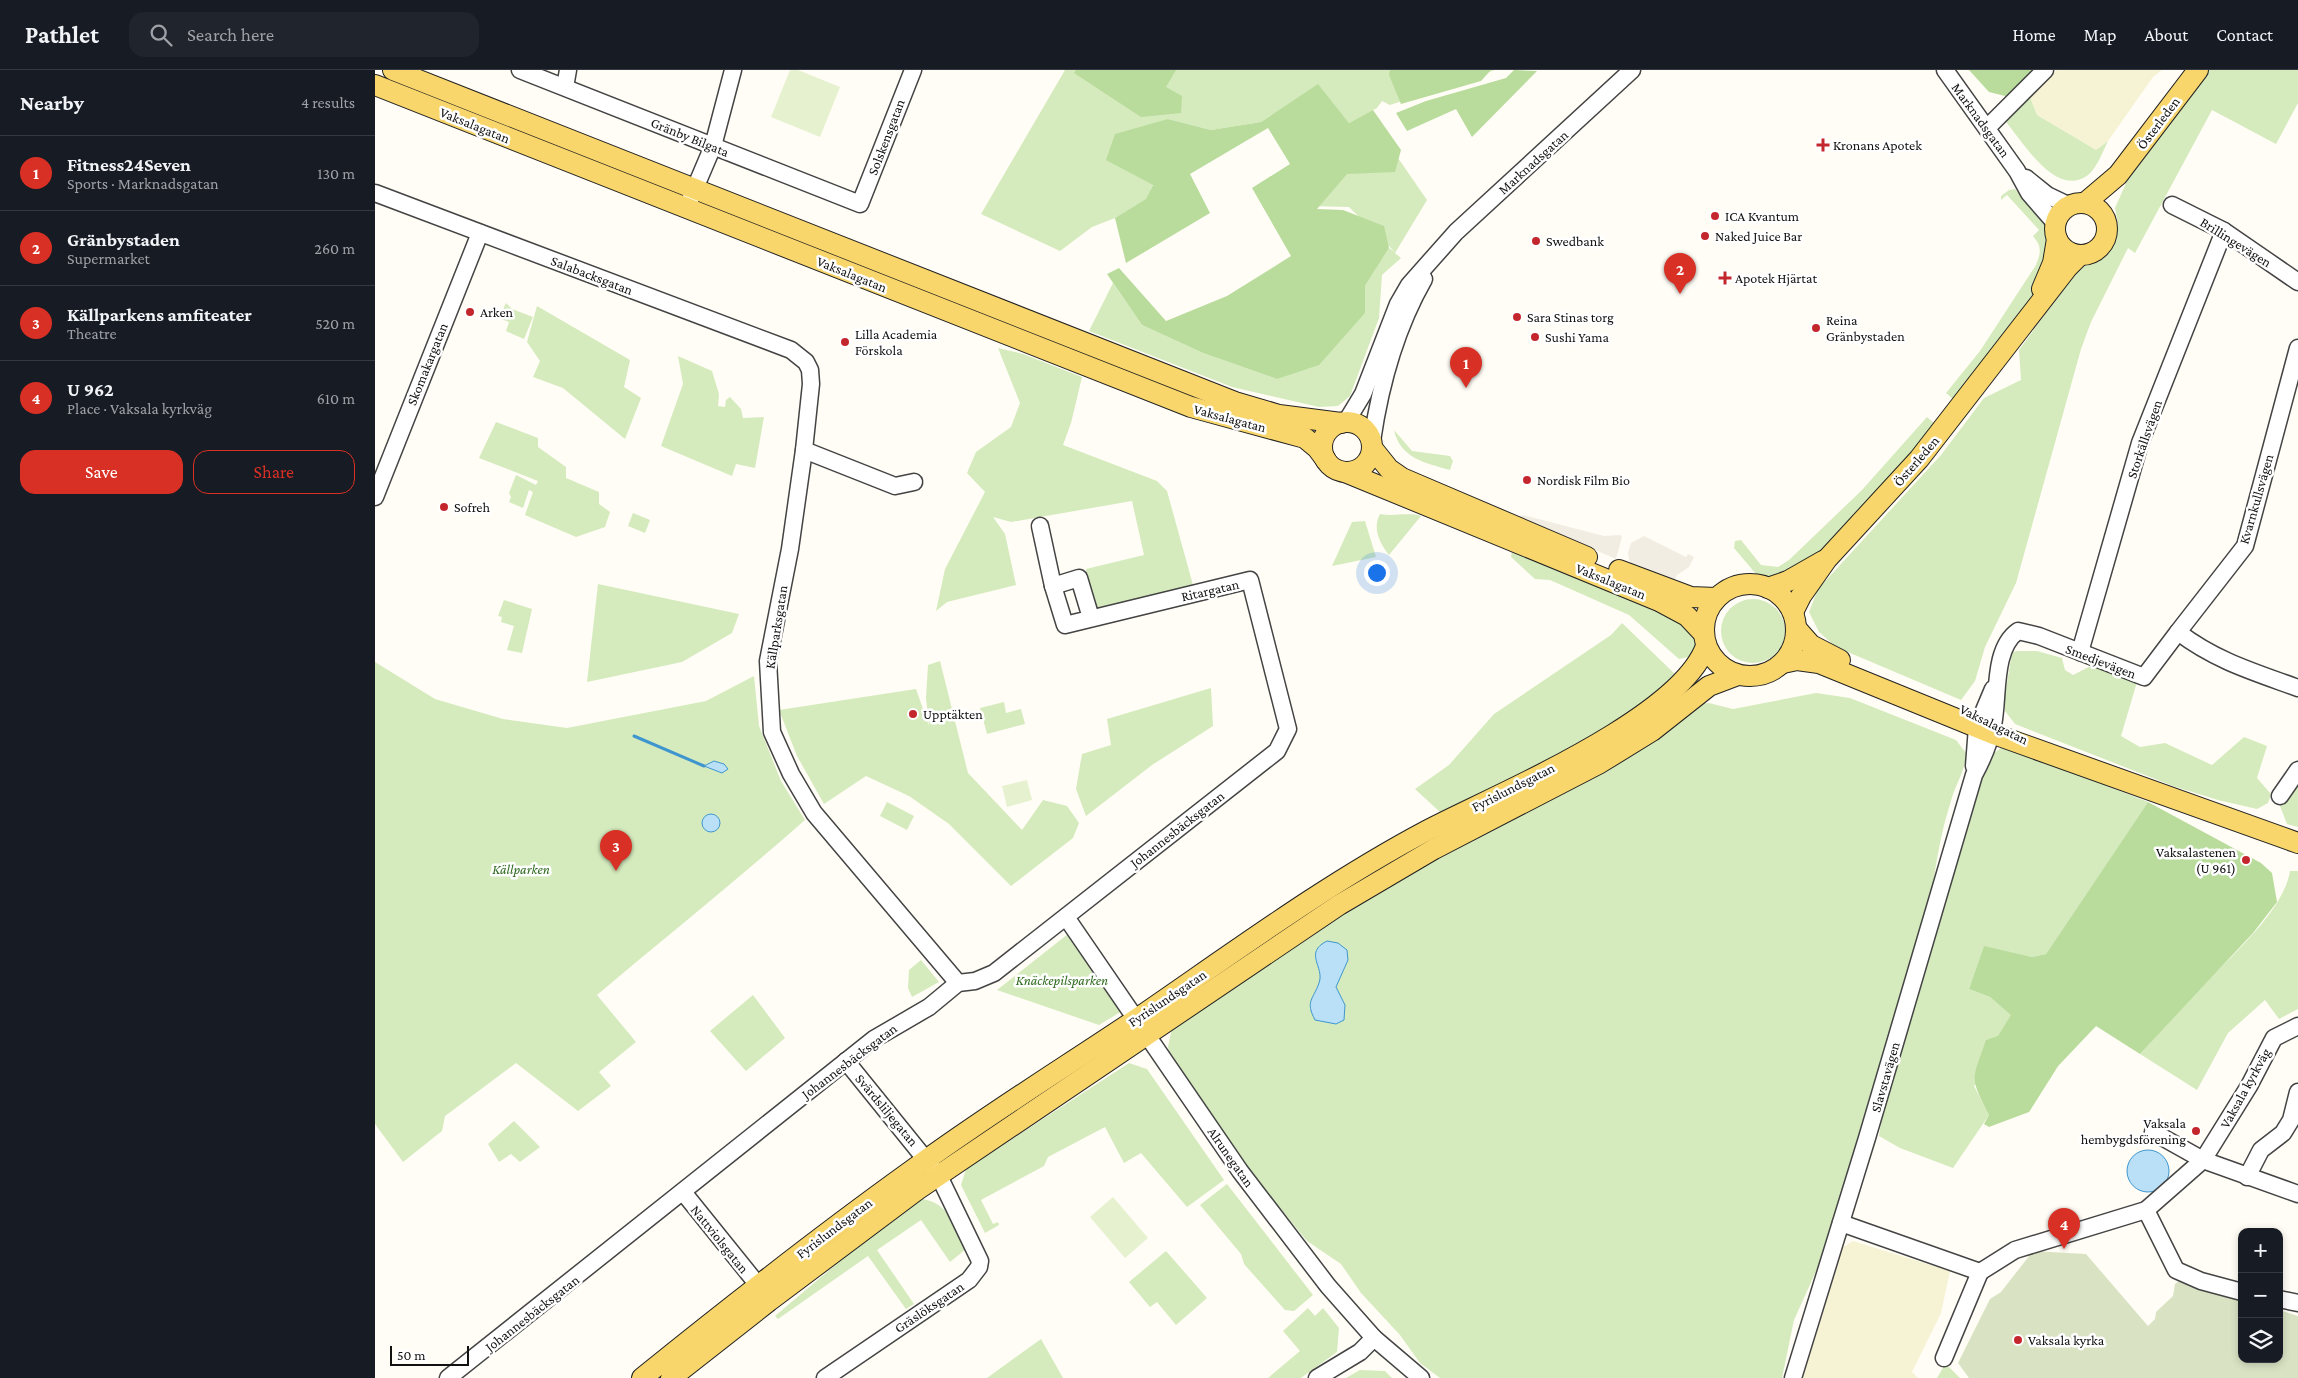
<!DOCTYPE html>
<meta charset="utf-8">
<style>
body{margin:0;font-family:"Crimson Pro",serif;background:#20242c;color:#f1f3f6}
.controls{position:absolute;right:15px;bottom:15px;display:grid;overflow:hidden;border-radius:10px;box-shadow:0 2px 8px #0003}
.controls button{width:45px;height:45px;display:grid;place-items:center;padding:0;border:0;border-bottom:1px solid #363941;background:#171b24;color:#f1f3f6;font:25px sans-serif}
.scale{position:absolute;left:15px;bottom:12px;width:79px;box-sizing:border-box;padding-left:5px;border:2px solid #111;border-top:0;font-size:14px;line-height:18px;white-space:nowrap;color:#111;-webkit-text-stroke:4px #fff;paint-order:stroke}
.you{position:absolute;left:1001px;top:502px;width:18px;height:18px;margin:-12px;border:4px solid #fff;border-radius:50%;background:#1a73e8;box-shadow:0 0 0 8px #1a73e833}
.badge{display:grid;place-items:center;width:32px;height:32px;border-radius:50%;background:#d93025;color:#fff;font-size:16px;font-weight:700}
.pin{position:absolute;translate:-50% -41px;filter:drop-shadow(0 1px 2px #0008)}
.pin::after{content:'';position:absolute;top:26px;width:18px;height:15px;background:inherit;clip-path:polygon(0 0,100% 0,50% 100%)}
.list{margin:0;padding:0;list-style:none}
h2{display:flex;justify-content:space-between;align-items:center;height:65px;margin:0;padding:0 20px;font-size:21px}
h2 small{font-size:16px;font-weight:400;color:#9ea1a6}
.list li{display:grid;grid-template-columns:32px 1fr auto;gap:15px;align-items:center;box-sizing:border-box;height:75px;padding:0 20px;border-top:1px solid #363941}
.list b{display:block;font-size:19px;white-space:nowrap}
.list p{margin:0;font-size:16px;white-space:nowrap;color:#9ea1a6}
.list em{font-size:16px;font-style:normal;color:#9ea1a6}
.actions{display:flex;gap:10px;padding:15px 20px}
.actions a{flex:1;padding:11px 0;border:1px solid #d93025;border-radius:15px;text-align:center;font-size:18px;color:#d93025}
.actions .main{background:#d93025;color:#fff}
.icon{flex:none;width:28px;height:28px;fill:none;stroke:currentColor;stroke-width:2;stroke-linecap:round;stroke-linejoin:round}
.map{position:relative;flex:none;width:1923px;height:1308px;overflow:hidden}
header{display:flex;align-items:center;gap:30px;box-sizing:border-box;height:70px;padding:0 25px;background:#171b24;border-bottom:1px solid #363941}
header strong{font-size:24px}
nav{display:flex;gap:28px;margin-inline-start:auto;font-size:18px}
.search{width:350px;height:45px;background:#20242c;display:flex;align-items:center;gap:12px;box-sizing:border-box;padding:0 18px;border-radius:15px;color:#9ea1a6;font-size:19px}
main{display:flex}
aside{flex:1;background:#171b24}
.map>svg:first-child{display:block}
.farmland{fill:#f6f3d4}
.green{fill:#d5ebbd}
.forest{fill:#b9dc9c}
.cemetery{fill:#d9e3c4}
.pitch{fill:#e6f2cf}
.plaza{fill:#f1ede2}
.water{fill:#b9e0f7;stroke:#3f96cf}
.lines{fill:none;stroke-linecap:round;stroke-linejoin:round}
.stream{stroke:#3f96cf;stroke-width:3}
.minor-casing{stroke:#444;stroke-width:19}
.major-casing{stroke:#222;stroke-width:22}
.minor{stroke:#fff;stroke-width:16}
.major{stroke:#f9d66b;stroke-width:20}
.poi-dot{fill:#c4262e;stroke:#fff;stroke-width:2}
.labels{text-anchor:middle;dominant-baseline:central;stroke-width:5;stroke-linejoin:round;paint-order:stroke}
.street-label{font-size:14px;fill:#111;stroke:#fff}
.poi-label{font-size:14px;fill:#111;stroke:#fff;text-anchor:start}
.park-label{font-size:14px;font-style:italic;fill:#2f6b1f;stroke:#fff}
</style>
<header>
<strong>Pathlet</strong>
<div class="search"><svg class="icon" aria-label="search" viewBox="0 0 24 24"><circle cx="10" cy="10" r="6"/><path d="M15 15l6 6"/></svg>Search here</div>
<nav><a>Home</a><a>Map</a><a>About</a><a>Contact</a></nav>
</header>
<main>
<aside>
<h2>Nearby<small>4 results</small></h2>
<ul class="list">
<li><span class="badge">1</span><div><b>Fitness24Seven</b><p>Sports · Marknadsgatan</p></div><em>130 m</em></li>
<li><span class="badge">2</span><div><b>Gränbystaden</b><p>Supermarket</p></div><em>260 m</em></li>
<li><span class="badge">3</span><div><b>Källparkens amfiteater</b><p>Theatre</p></div><em>520 m</em></li>
<li><span class="badge">4</span><div><b>U 962</b><p>Place · Vaksala kyrkväg</p></div><em>610 m</em></li>
</ul>
<div class="actions"><a class="main">Save</a><a>Share</a></div>
</aside>
<div class="map">
<svg width="1923" height="1308" viewBox="0 0 1923 1308">
<rect width="100%" height="100%" fill="#fffdf5"/>
<!-- farmland -->
<g class="farmland">
<polygon points="1682,0 1787,0 1778,7 1733,71 1721,80 1662,45 1654,25 1665,12"/>
<polygon points="1478,1171 1575,1201 1566,1243 1537,1302 1543,1308 1422,1308 1465,1179"/>
</g>
<!-- green -->
<g class="green">
<polygon points="690,0 1120,0 1015,35 1007,31 1002,38 974,53 943,15 886,52 836,60 793,49 778,114 772,129 740,148 717,157 685,181 606,144"/>
<polygon points="1832,0 1923,0 1923,33 1901,74 1837,40 1760,183 1753,178 1716,252 1706,279 1641,513 1610,577 1600,611 1586,630 1461,577 1444,562 1434,542 1443,519 1566,385 1609,328 1646,310 1644,280 1705,197 1728,187 1739,169 1743,153 1740,138 1755,104"/>
<path d="M 1654,25 L 1662,45 L 1721,80 L 1733,71 C 1728,81 1722,98 1713,105 C 1681,129 1649,73 1631,52 Z"/>
<polygon points="1003,59 1052,130 1020,183 1026,188 1007,205 1004,248 975,326 963,336 944,337 857,317 714,261 738,213 767,255 828,283 902,309 990,243 990,216 1014,178 1020,182 974,137 933,136"/>
<path d="M 1640,119 L 1673,156 L 1677,176 L 1666,213 L 1646,246 L 1533,394 L 1437,489 L 1398,510 L 1388,509 L 1381,504 L 1359,478 L 1360,471 L 1366,470 L 1386,495 L 1403,497 L 1414,490 L 1487,420 L 1552,347 L 1559,353 L 1578,329 L 1571,323 L 1605,281 L 1661,195 C 1666,182 1667,177 1658,166 L 1664,160 L 1632,125 L 1626,130 L 1626,126 L 1634,120 Z"/>
<polygon points="131,233 137,239 158,247 149,269 131,261 134,252 124,248"/>
<polygon points="162,236 255,290 249,317 266,328 250,369 188,318 158,307 165,291 152,272"/>
<polygon points="623,278 648,284 707,307 696,353 688,375 782,411 792,421 818,515 722,539 717,536 711,499 769,485 757,431 636,452 618,447 630,464 641,515 572,532 561,541 570,499 610,422 592,403 601,382 636,357 645,333"/>
<polygon points="303,286 337,301 344,324 343,336 350,337 351,330 355,327 366,339 368,348 389,347 380,398 361,394 357,406 286,376 308,314"/>
<polygon points="121,352 163,368 163,377 191,397 191,408 224,422 224,434 235,442 230,457 201,467 150,445 158,422 154,420 148,438 134,432 136,427 134,423 141,405 161,415 163,411 104,388"/>
<path d="M 1019,360 L 1037,381 L 1075,386 L 1078,391 L 1075,400 C 1050,393 1025,388 1019,360 Z"/>
<polygon points="258,443 275,450 270,463 253,456"/>
<path d="M 1005,444 C 1019,447 1033,442 1046,446 L 1014,485 C 1005,473 997,459 1005,444 Z"/>
<polygon points="990,451 1001,487 957,496 977,452"/>
<polygon points="1137,480 1261,531 1313,557 1322,575 1318,586 1304,589 1254,545 1175,510 1160,509 1136,487"/>
<polygon points="223,514 364,544 357,563 307,592 212,612"/>
<circle cx="1378" cy="561" r="32"/>
<polygon points="129,530 157,539 147,583 132,580 139,556 126,552 127,547 123,546"/>
<polygon points="1247,553 1302,606 1263,638 1204,675 1066,743 1040,719 1074,695 1119,644 1236,565"/>
<polygon points="1641,581 1662,581 1687,588 1690,600 1698,605 1718,595 1762,612 1746,666 1765,677 1790,673 1837,695 1869,667 1892,676 1882,708 1896,724 1893,733 1882,739 1843,730 1798,716 1640,654 1630,641 1630,625 1637,583"/>
<polygon points="565,591 593,703 647,760 668,730 692,736 704,753 698,768 636,816 574,754 534,726 491,706 449,734 422,686 404,640 541,619 554,656 551,628 553,595"/>
<path d="M 0,592 L 60,629 L 128,649 L 192,658 L 331,631 L 379,606 L 384,656 L 406,711 L 430,750 C 362,810 292,866 222,925 L 261,972 L 224,1002 L 236,1016 L 203,1041 L 141,993 L 70,1046 L 67,1061 L 28,1092 L 0,1054 Z"/>
<polygon points="836,618 838,656 777,695 711,746 701,719 707,684 736,675 732,649"/>
<path d="M 1441,623 L 1475,628 L 1581,670 L 1591,683 C 1590,703 1581,712 1576,731 C 1567,759 1562,786 1558,815 L 1446,1190 L 1419,1250 L 1407,1308 L 1065,1308 L 1045,1293 L 1025,1265 L 986,1223 L 966,1194 L 932,1171 L 871,1097 L 795,987 L 793,977 L 797,958 L 967,842 L 1324,634 L 1334,633 L 1358,639 Z"/>
<polygon points="629,632 631,643 646,639 650,654 612,664 605,638"/>
<polygon points="1627,677 1636,678 1773,732 1671,884 1657,887 1609,877 1594,919 1615,927 1637,945 1721,956 1683,996 1654,1042 1608,1007 1599,1016 1614,1045 1578,1098 1525,1078 1504,1066 1510,1026 1573,810 1583,789 1601,730 1606,704 1614,687"/>
<polygon points="1923,707 1923,757 1912,754 1905,736"/>
<polygon points="512,732 539,746 532,760 505,746"/>
<path d="M 1915,801 L 1923,801 L 1923,939 L 1904,949 L 1890,930 L 1853,963 L 1822,1020 L 1765,984 C 1789,958 1812,933 1836,908 C 1862,880 1909,839 1915,801 Z"/>
<polygon points="693,864 747,941 724,955 622,920"/>
<polygon points="546,890 564,912 537,927 533,918 534,900"/>
<polygon points="378,925 410,968 371,1001 335,961"/>
<polygon points="754,993 772,999 849,1110 812,1137 766,1083 749,1093 730,1057 673,1087 669,1096 606,1130 618,1154 623,1152 624,1155 610,1163 586,1115 591,1099"/>
<polygon points="139,1051 165,1077 145,1092 136,1084 124,1092 113,1074"/>
<polygon points="852,1114 938,1225 919,1241 910,1240 869,1194 866,1184 825,1135"/>
<path d="M 548,1129 C 575,1134 580,1157 591,1179 L 575,1192 L 546,1150 L 502,1180 L 539,1234 L 531,1239 L 493,1186 L 403,1249 L 400,1246 L 490,1170 Z"/>
<polygon points="791,1181 832,1228 801,1255 782,1232 775,1237 754,1212"/>
<polygon points="933,1238 940,1246 948,1238 964,1258 962,1282 926,1308 893,1308 925,1281 908,1261"/>
<polygon points="666,1269 688,1308 612,1308"/>
<polygon points="1569,1296 1574,1297 1585,1308 1562,1308"/>
<polygon points="985,1300 1010,1301 1017,1308 971,1308"/>
</g>
<!-- forest -->
<g class="forest">
<polygon points="701,0 801,0 791,17 807,26 806,43 766,47 699,3"/>
<polygon points="1015,0 1116,0 1106,11 1026,34 1014,5"/>
<polygon points="1139,0 1162,1 1097,67 1081,39 1032,61 1021,43 1051,31 1131,8"/>
<polygon points="1594,0 1664,0 1638,28 1614,22"/>
<polygon points="943,14 974,53 998,40 1026,80 1020,102 972,104 942,139 968,140 1009,156 1014,178 990,216 990,243 944,295 902,309 828,283 767,255 732,204 744,198 791,251 852,226 916,186 877,118 915,94 893,58 815,104 835,143 751,193 740,148 771,129 778,115 731,90 740,64 793,49 836,60 886,52"/>
<path d="M 1773,732 L 1886,793 L 1897,803 L 1902,832 L 1878,863 L 1765,984 L 1721,956 L 1683,996 L 1654,1042 L 1614,1057 L 1609,1054 L 1614,1045 C 1594,1006 1597,1011 1611,970 L 1623,966 L 1636,945 L 1615,927 L 1594,919 L 1609,876 L 1657,887 L 1671,884 Z"/>
</g>
<!-- cemetery -->
<polygon class="cemetery" points="1658,1181 1711,1184 1773,1256 1780,1249 1781,1242 1798,1226 1800,1214 1805,1210 1867,1229 1867,1289 1904,1289 1904,1240 1923,1246 1923,1308 1594,1308 1583,1293 1615,1229 1626,1222"/>
<!-- pitch -->
<g class="pitch">
<polygon points="415,0 423,0 465,17 445,67 396,47"/>
<polygon points="652,710 657,730 632,737 627,716"/>
<polygon points="738,1127 773,1168 750,1188 715,1147"/>
</g>
<!-- plaza -->
<g class="plaza">
<polygon points="1148,445 1229,466 1245,465 1247,467 1241,489 1143,447"/>
<polygon points="1269,466 1311,487 1313,484 1319,487 1314,497 1302,505 1298,514 1296,509 1257,496 1254,490 1253,483 1256,473"/>
</g>
<!-- water -->
<g class="water">
<polygon points="339,691 349,694 353,699 347,703 329,696"/>
<circle cx="336" cy="753" r="9"/>
<path d="M 952,871 L 963,873 L 972,880 L 973,890 L 961,917 L 970,935 L 969,950 L 961,954 L 940,950 C 930,931 938,930 944,913 C 950,897 928,883 952,871 Z"/>
<circle cx="1773" cy="1101" r="21"/>
</g>
<g class="lines">
<!-- stream -->
<polyline class="stream" points="259,666 329,696"/>
<!-- minor casing -->
<g class="minor-casing">
<g id="minor">
<polyline points="145,0 485,134 538,0"/>
<polyline points="1570,0 1642,101 1654,123 1681,154"/>
<polyline points="190,17 193,0"/>
<polyline points="1612,58 1670,0"/>
<polyline points="1651,108 1672,125 1695,136"/>
<polyline points="0,123 416,280 431,292 435,300 436,314 429,380 415,479 393,591 397,662 416,704 439,743 583,913"/>
<polyline points="315,130 338,76 358,0"/>
<polyline points="1797,135 1849,161 1923,212"/>
<polyline points="971,352 988,324 1023,234 1034,215 1081,162 1257,0"/>
<path d="M 997,371 C 1005,316 1021,258 1049,209"/>
<polyline points="429,380 520,416 539,412"/>
<polyline points="0,427 105,163"/>
<polyline points="665,456 678,516"/>
<polyline points="1803,562 1870,476 1923,278"/>
<polyline points="1705,582 1765,373 1849,161"/>
<polyline points="1599,696 1602,657 1618,619"/>
<polyline points="1905,726 1923,700"/>
<polyline points="691,847 865,1101 953,1216 999,1268 1046,1308"/>
<polyline points="1778,1062 1828,1090 1923,1124"/>
<polyline points="1872,1107 1886,1080 1908,1063 1916,1050 1923,1022"/>
<polyline points="308,1122 383,1215"/>
<polyline points="1771,1140 1801,1200 1826,1211 1867,1222"/>
<polyline points="1466,1153 1605,1202 1640,1180 1771,1140 1828,1090 1874,1016 1899,968 1923,956"/>
<polyline points="1904,1229 1923,1233"/>
<polyline points="1569,1288 1605,1202"/>
<polyline points="73,1308 499,969 554,937 583,913 600,911 619,903 902,681 913,659 875,510 690,555 678,516 704,508 716,548"/>
<polyline points="450,1308 594,1210 604,1197 605,1191 564,1106 471,991"/>
<polyline points="942,1308 985,1282 999,1268"/>
<path d="M 1418,1308 L 1492,1068 L 1599,705 C 1607,690 1615,673 1618,655 C 1624,628 1617,579 1643,561 L 1664,566 L 1769,607 L 1803,562 C 1841,591 1879,602 1923,618"/>
</g>
</g>
<!-- major casing -->
<g class="major-casing">
<g id="major">
<polyline points="18,0 860,332 904,345 966,353"/>
<polyline points="0,15 816,337 930,368 942,378 951,390"/>
<polyline points="1710,133 1743,105 1823,0"/>
<circle cx="1706" cy="159" r="26"/>
<polyline points="1667,219 1678,193 1682,169"/>
<circle cx="972" cy="377" r="25"/>
<polyline points="998,379 1014,399 1027,408 1212,487"/>
<polyline points="970,402 1284,531 1312,546 1328,563"/>
<polyline points="1244,500 1316,527 1341,528"/>
<circle cx="1375" cy="560" r="46"/>
<polyline points="1393,518 1413,511 1448,491"/>
<polyline points="1418,542 1426,526 1452,489 1544,389 1692,198 1705,185"/>
<polyline points="1421,558 1436,575 1465,590"/>
<polyline points="1408,593 1422,590 1444,593 1616,663 1923,773"/>
<path d="M 267,1308 C 355,1237 444,1167 536,1101 C 609,1047 687,999 763,948 C 858,883 951,814 1053,760 C 1122,724 1305,649 1331,576"/>
<polyline points="296,1308 394,1231 542,1120 964,835 1059,779 1225,693 1277,661 1334,616 1363,605"/>
</g>
</g>
<!-- minor -->
<use href="#minor" class="minor"/>
<!-- major -->
<use href="#major" class="major"/>
</g>
<!-- markers -->
<g class="poi-dot">
<path d="M1445.5 67.5h5v5h5v5h-5v5h-5v-5h-5v-5h5z"/>
<circle cx="1340" cy="146" r="5"/>
<circle cx="1330" cy="166" r="5"/>
<circle cx="1161" cy="171" r="5"/>
<path d="M1347.5 200.5h5v5h5v5h-5v5h-5v-5h-5v-5h5z"/>
<circle cx="95" cy="242" r="5"/>
<circle cx="1142" cy="247" r="5"/>
<circle cx="1441" cy="258" r="5"/>
<circle cx="1160" cy="267" r="5"/>
<circle cx="470" cy="272" r="5"/>
<circle cx="1152" cy="410" r="5"/>
<circle cx="69" cy="437" r="5"/>
<circle cx="538" cy="644" r="5"/>
<circle cx="1871" cy="790" r="5"/>
<circle cx="1821" cy="1061" r="5"/>
<circle cx="1643" cy="1270" r="5"/>
</g>
<g class="labels">
<!-- street labels -->
<g class="street-label">
<text transform="translate(1606 50) rotate(54)">Marknadsgatan</text>
<text transform="translate(1783 53) rotate(-53)">Österleden</text>
<text transform="translate(100 55) rotate(22)">Vaksalagatan</text>
<text transform="translate(315 67) rotate(22)">Gränby Bilgata</text>
<text transform="translate(511 67) rotate(-69)">Solskensgatan</text>
<text transform="translate(1158 92) rotate(-42)">Marknadsgatan</text>
<text transform="translate(1861 172) rotate(32)">Brillingevägen</text>
<text transform="translate(477 204) rotate(22)">Vaksalagatan</text>
<text transform="translate(217 205) rotate(21)">Salabacksgatan</text>
<text transform="translate(52 294) rotate(-68)">Skomakargatan</text>
<text transform="translate(855 348) rotate(15)">Vaksalagatan</text>
<text transform="translate(1769 369) rotate(-71)">Storkällsvägen</text>
<text transform="translate(1541 391) rotate(-49)">Österleden</text>
<text transform="translate(1881 429) rotate(-74)">Kvarnkullsvägen</text>
<text transform="translate(1236 511) rotate(22)">Vaksalagatan</text>
<text transform="translate(835 520) rotate(-13)">Ritargatan</text>
<text transform="translate(401 557) rotate(-81)">Källparksgatan</text>
<text transform="translate(1726 591) rotate(21)">Smedjevägen</text>
<text transform="translate(1619 654) rotate(26)">Vaksalagatan</text>
<text transform="translate(1138 717) rotate(-27)">Fyrislundsgatan</text>
<text transform="translate(802 759) rotate(-38)">Johannesbäcksgatan</text>
<text transform="translate(792 928) rotate(-34)">Fyrislundsgatan</text>
<text transform="translate(474 991) rotate(-37)">Johannesbäcksgatan</text>
<text transform="translate(1510 1007) rotate(-74)">Slavstavägen</text>
<text transform="translate(1870 1018) rotate(-61)">Vaksala kyrkväg</text>
<text transform="translate(512 1040) rotate(50)">Svärdsliljegatan</text>
<text transform="translate(856 1087) rotate(55)">Alrunegatan</text>
<text transform="translate(459 1158) rotate(-37)">Fyrislundsgatan</text>
<text transform="translate(345 1169) rotate(51)">Nattviolsgatan</text>
<text transform="translate(554 1237) rotate(-34)">Gräslöksgatan</text>
<text transform="translate(157 1243) rotate(-38)">Johannesbäcksgatan</text>
</g>
<!-- poi labels -->
<g class="poi-label">
<text x="1458" y="75">Kronans Apotek</text>
<text x="1350" y="146">ICA Kvantum</text>
<text x="1340" y="166">Naked Juice Bar</text>
<text x="1171" y="171">Swedbank</text>
<text x="1360" y="208">Apotek Hjärtat</text>
<text x="105" y="242">Arken</text>
<text x="1152" y="247">Sara Stinas torg</text>
<text x="1451" y="250">Reina<tspan x="1451" dy="16">Gränbystaden</tspan></text>
<text x="480" y="264">Lilla Academia<tspan x="480" dy="16">Förskola</tspan></text>
<text x="1170" y="267">Sushi Yama</text>
<text x="1162" y="410">Nordisk Film Bio</text>
<text x="79" y="437">Sofreh</text>
<text x="548" y="644">Upptäkten</text>
<text x="1861" y="782" text-anchor="end">Vaksalastenen<tspan x="1861" dy="16">(U 961)</tspan></text>
<text x="1811" y="1053" text-anchor="end">Vaksala<tspan x="1811" dy="16">hembygdsförening</tspan></text>
<text x="1653" y="1270">Vaksala kyrka</text>
</g>
<!-- park labels -->
<g class="park-label">
<text x="146" y="799">Källparken</text>
<text x="687" y="910">Knäckepilsparken</text>
</g>
</g>
</svg>
<div class="controls">
<button>+</button>
<button>−</button>
<button><svg class="icon" aria-label="layers" viewBox="0 0 24 24"><path d="M12 4l9 5-9 5-9-5zM3 14l9 5 9-5"/></svg></button>
</div>
<div class="scale">50 m</div>
<div class="you"></div>
<div class="pin badge" style="left:1091px;top:318px">1</div>
<div class="pin badge" style="left:1305px;top:224px">2</div>
<div class="pin badge" style="left:241px;top:801px">3</div>
<div class="pin badge" style="left:1689px;top:1179px">4</div>
</div>
</main>
